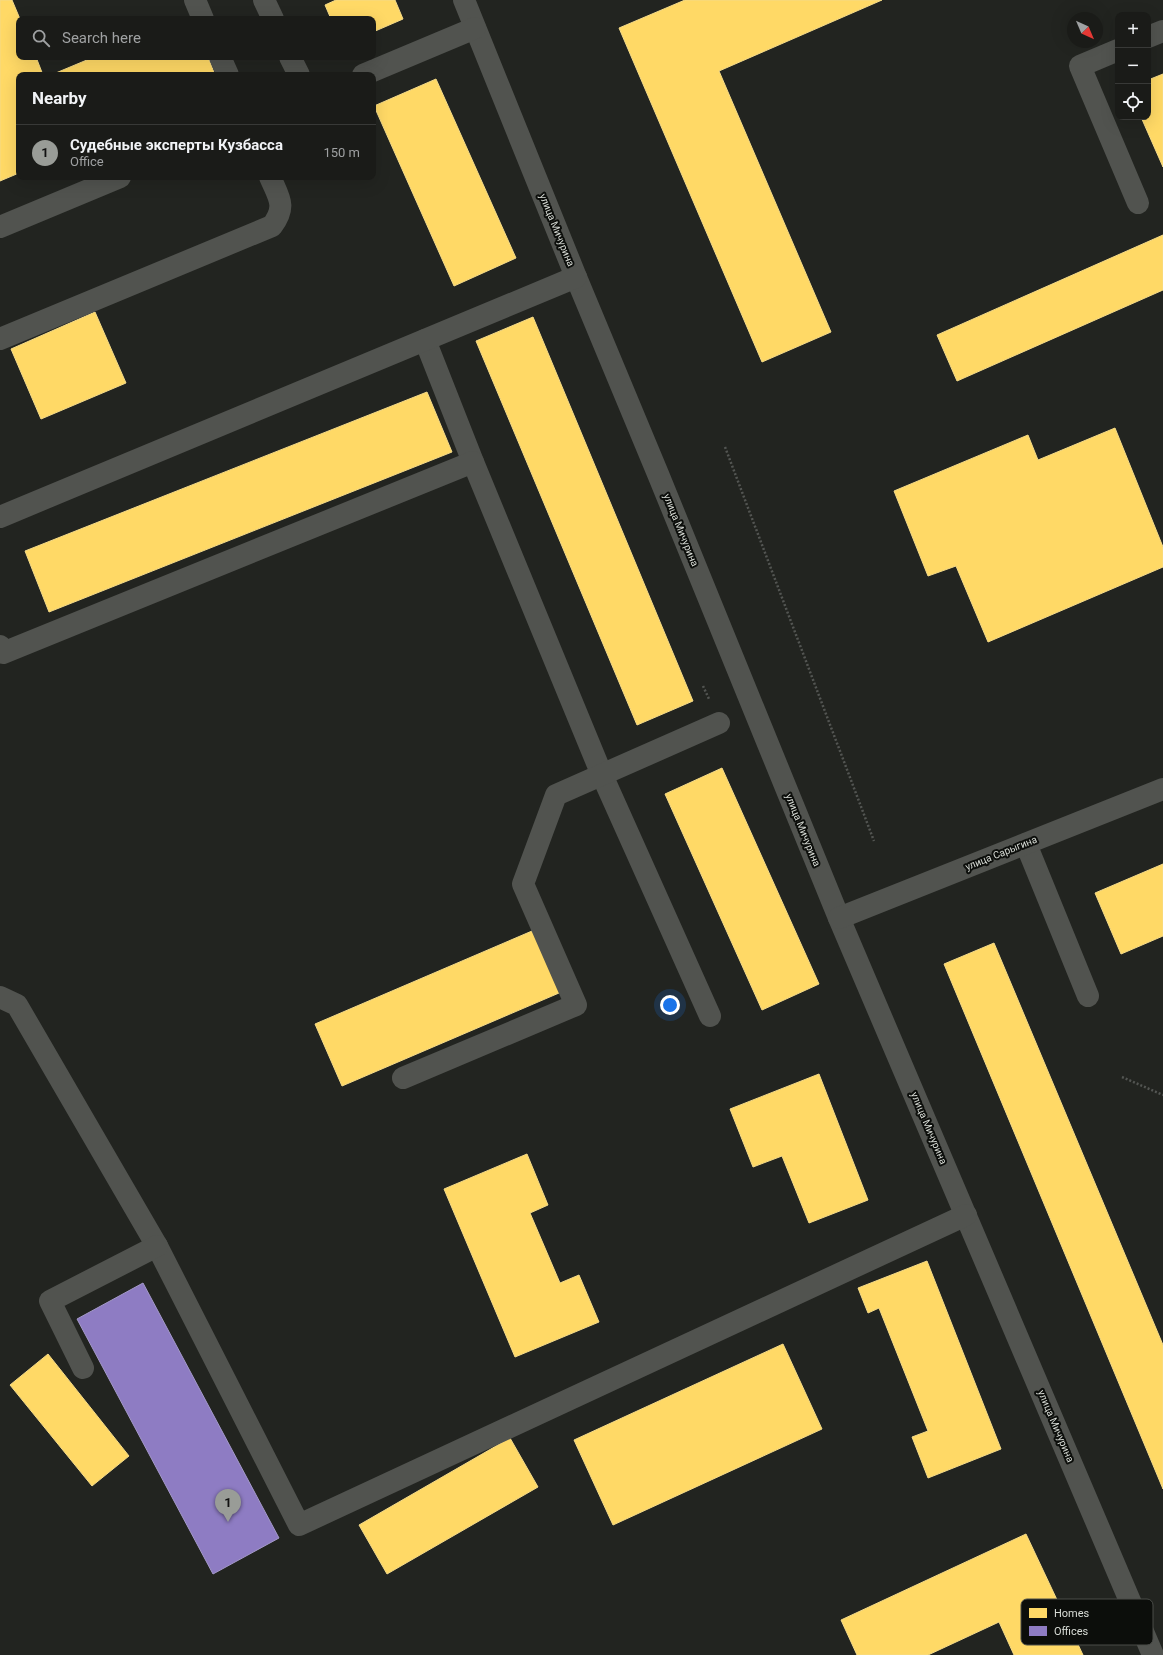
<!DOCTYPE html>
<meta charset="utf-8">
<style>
body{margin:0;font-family:Roboto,sans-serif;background:#232421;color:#f1f3f6}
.controls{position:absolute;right:12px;top:12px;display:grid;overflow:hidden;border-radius:8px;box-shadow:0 4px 16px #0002}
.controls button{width:36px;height:36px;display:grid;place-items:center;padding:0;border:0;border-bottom:1px solid #383937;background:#1a1b18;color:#f1f3f6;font:20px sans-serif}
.compass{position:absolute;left:1067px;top:12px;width:36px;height:36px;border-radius:50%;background:#1a1b18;box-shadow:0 4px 16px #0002;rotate:136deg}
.you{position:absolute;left:670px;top:1005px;width:14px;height:14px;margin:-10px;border:3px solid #fff;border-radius:50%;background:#1a73e8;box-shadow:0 0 0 6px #1a73e833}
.badge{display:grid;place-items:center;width:26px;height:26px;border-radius:50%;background:#999c97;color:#111;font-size:13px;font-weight:700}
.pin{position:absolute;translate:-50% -33px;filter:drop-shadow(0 1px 2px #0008)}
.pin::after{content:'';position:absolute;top:21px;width:14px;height:12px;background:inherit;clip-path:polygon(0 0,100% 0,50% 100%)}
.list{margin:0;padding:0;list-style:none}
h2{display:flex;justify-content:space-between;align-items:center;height:52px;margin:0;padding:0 16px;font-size:17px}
h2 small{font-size:13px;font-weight:400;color:#9fa1a2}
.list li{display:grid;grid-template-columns:26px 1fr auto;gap:12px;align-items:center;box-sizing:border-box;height:56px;padding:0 16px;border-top:1px solid #383937}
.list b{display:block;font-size:15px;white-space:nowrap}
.list p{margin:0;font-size:13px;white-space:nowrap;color:#9fa1a2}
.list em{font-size:13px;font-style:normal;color:#9fa1a2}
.icon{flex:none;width:22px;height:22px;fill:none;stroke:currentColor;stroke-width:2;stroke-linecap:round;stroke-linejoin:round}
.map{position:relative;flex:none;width:1163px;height:1655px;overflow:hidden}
.search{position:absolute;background:#1a1b18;box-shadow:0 4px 16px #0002;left:16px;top:16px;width:360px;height:44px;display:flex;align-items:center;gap:10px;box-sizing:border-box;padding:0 14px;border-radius:8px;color:#9fa1a2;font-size:15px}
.panel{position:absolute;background:#1a1b18;box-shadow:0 4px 16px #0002;left:16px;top:72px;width:360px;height:108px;border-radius:8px}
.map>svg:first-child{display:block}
.homes{fill:#ffd966;stroke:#f4da88}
.offices{fill:#8e7cc3;stroke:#a499c9}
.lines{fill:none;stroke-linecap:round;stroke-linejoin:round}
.path{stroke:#535552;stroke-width:2.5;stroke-dasharray:2 2;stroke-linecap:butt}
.minor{stroke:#51534f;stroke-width:22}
.labels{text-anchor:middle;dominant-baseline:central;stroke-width:4;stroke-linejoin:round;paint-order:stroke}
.street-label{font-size:10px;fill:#d9ddd7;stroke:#0c0e0b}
.key{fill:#0c0e0b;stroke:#4a4c48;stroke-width:1}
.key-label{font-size:11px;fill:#d9ddd7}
</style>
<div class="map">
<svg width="1163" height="1655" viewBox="0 0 1163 1655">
<rect width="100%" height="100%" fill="#222420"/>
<!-- homes -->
<g class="homes">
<polygon points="0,0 12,0 20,19 19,19 19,57 36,57 43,75 19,75 19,173 0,181"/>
<polygon points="336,0 395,0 403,19 373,32 373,19 331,19 325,5"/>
<polygon points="685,0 882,0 719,71 831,332 762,362 619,28"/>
<polygon points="94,57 208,57 215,75 51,75"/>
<polygon points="1163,74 1163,167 1141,117 1148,117 1148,80"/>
<polygon points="436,79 516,258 454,286 374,106"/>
<polygon points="1163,235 1163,290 957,381 937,335"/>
<polygon points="95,312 126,383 41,419 11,349"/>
<polygon points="533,317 693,701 637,725 476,341"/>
<polygon points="427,392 452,452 49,612 25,551"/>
<polygon points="1115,428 1163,547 1163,567 988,642 956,566 928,576 894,491 1028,435 1038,460"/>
<polygon points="722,768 819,984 762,1010 665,794"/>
<polygon points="1163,864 1163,936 1121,954 1095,893"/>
<polygon points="539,928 566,990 342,1086 315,1024"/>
<polygon points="994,943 1163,1345 1163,1489 944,964"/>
<polygon points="819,1074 868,1200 809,1223 782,1156 753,1167 730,1109"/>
<polygon points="527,1154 548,1205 530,1213 560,1283 579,1275 599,1322 515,1357 444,1189"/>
<polygon points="927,1261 1001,1449 928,1478 912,1437 928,1431 879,1308 868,1313 858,1288"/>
<polygon points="783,1344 822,1429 613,1525 574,1440"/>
<polygon points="48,1354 129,1456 92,1486 10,1385"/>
<polygon points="510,1438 538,1487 387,1574 359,1525"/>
<polygon points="1026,1534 1083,1655 1014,1655 999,1622 928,1655 857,1655 841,1620"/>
</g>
<!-- offices -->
<polygon class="offices" points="143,1283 279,1538 213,1574 77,1319"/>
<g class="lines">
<!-- path -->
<g class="path">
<polyline points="725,447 874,841"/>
<polyline points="703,686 709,699"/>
<polyline points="1122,1077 1163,1095"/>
</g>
<!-- minor -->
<g class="minor">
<polyline points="195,0 203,19"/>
<polyline points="264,0 273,19"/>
<polyline points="464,0 576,277 658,474 839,918 1153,1655"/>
<polyline points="1148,37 1163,31"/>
<polyline points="1118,50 1080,66 1138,203"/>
<polyline points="220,57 228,75"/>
<polyline points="290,57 299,75"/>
<polyline points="363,75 475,28"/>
<polyline points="0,227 120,177"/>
<path d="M 0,339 L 272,226 C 287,206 279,198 270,177"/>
<polyline points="425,340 473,462"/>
<polyline points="0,517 576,277"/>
<polyline points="0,646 3,653 473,462 602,775 710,1016"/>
<polyline points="1026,844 1088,996"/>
<polyline points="839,918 1163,789"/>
<polyline points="0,997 17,1005 157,1246 299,1525 966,1215"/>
<polyline points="403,1078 576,1005 523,884 556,795 719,723"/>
<polyline points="83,1368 50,1301 157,1246"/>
</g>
</g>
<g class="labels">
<!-- street labels -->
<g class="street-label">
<text transform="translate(557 230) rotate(68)">улица Мичурина</text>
<text transform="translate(681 530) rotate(68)">улица Мичурина</text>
<text transform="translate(803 830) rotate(68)">улица Мичурина</text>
<text transform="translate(1001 853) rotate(-22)">улица Сарыгина</text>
<text transform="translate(929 1128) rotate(67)">улица Мичурина</text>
<text transform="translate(1056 1426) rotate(67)">улица Мичурина</text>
</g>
</g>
<!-- legend -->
<rect x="1021" y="1599" width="132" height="46" rx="6" class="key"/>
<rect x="1029" y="1608" width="18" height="10" fill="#ffd966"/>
<rect x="1029" y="1626" width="18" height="10" fill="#8e7cc3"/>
<g class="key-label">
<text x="1054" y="1617">Homes</text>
<text x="1054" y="1635">Offices</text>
</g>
</svg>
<div class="controls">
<button>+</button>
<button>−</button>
<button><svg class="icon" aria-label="locate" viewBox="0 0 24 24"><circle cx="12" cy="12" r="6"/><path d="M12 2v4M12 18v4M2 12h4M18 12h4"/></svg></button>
</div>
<svg class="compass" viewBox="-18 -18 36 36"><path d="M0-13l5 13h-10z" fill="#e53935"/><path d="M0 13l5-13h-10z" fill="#9fa1a2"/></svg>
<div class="you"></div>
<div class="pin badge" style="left:228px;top:1522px">1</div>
<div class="search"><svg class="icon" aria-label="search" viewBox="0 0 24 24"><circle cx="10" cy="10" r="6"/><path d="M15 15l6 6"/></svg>Search here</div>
<section class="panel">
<h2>Nearby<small></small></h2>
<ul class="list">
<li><span class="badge">1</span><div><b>Судебные эксперты Кузбасса</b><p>Office</p></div><em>150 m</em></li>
</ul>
</section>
</div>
